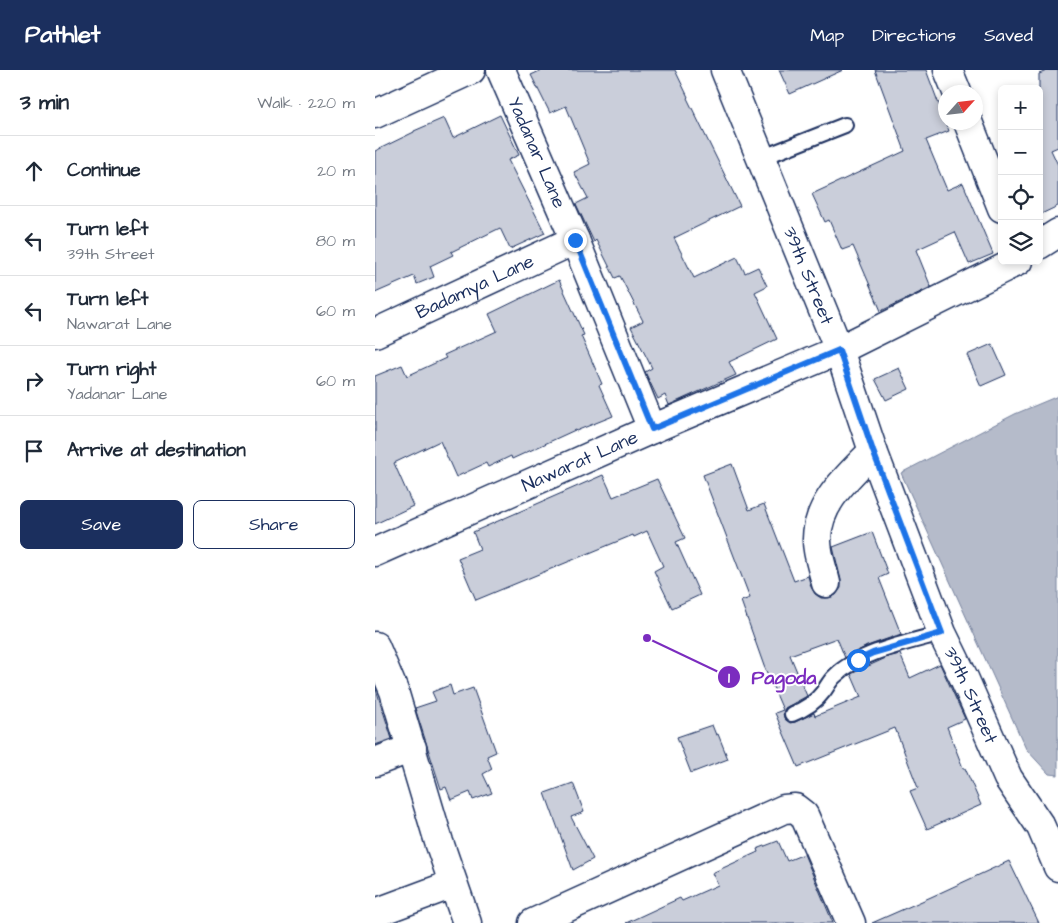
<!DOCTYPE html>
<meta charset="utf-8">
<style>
body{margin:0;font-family:"Architects Daughter",sans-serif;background:#f2f2f3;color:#1f2937}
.controls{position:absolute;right:15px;top:15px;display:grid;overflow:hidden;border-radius:8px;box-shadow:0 2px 8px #0003}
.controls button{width:45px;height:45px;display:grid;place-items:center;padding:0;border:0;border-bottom:1px solid #e0e1e3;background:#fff;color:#1f2937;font:25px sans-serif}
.compass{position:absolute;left:563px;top:15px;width:45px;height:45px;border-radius:50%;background:#fff;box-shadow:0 2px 8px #0003;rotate:63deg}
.stop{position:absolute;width:15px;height:15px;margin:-11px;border:4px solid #1a73e8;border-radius:50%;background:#fff}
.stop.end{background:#1a73e8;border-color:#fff;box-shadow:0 1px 5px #0008}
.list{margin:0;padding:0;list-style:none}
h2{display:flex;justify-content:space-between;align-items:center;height:65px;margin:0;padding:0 20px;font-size:21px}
h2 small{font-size:16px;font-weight:400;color:#747a83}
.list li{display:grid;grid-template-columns:32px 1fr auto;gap:15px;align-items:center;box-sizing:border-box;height:70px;padding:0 20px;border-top:1px solid #e0e1e3}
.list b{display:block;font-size:19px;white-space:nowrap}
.list p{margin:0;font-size:16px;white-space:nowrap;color:#747a83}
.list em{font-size:16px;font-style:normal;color:#747a83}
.actions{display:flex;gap:10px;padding:15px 20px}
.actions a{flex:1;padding:11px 0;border:1px solid #1b2f5e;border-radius:8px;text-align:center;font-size:18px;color:#1b2f5e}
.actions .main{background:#1b2f5e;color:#fff}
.icon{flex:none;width:28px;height:28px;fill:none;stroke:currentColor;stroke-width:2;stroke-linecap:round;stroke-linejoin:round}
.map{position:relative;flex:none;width:683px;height:853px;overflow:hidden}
header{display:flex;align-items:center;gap:30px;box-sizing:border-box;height:70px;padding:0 25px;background:#1b2f5e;color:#fff}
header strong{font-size:24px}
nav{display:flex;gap:28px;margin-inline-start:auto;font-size:18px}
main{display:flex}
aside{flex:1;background:#fff}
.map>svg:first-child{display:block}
.water{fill:#b5bbca;stroke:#77839f}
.building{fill:#caceda;stroke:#1b2f5e}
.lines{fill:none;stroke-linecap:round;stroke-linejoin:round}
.lane-casing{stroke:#1b2f5e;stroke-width:18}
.street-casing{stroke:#1b2f5e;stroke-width:31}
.secondary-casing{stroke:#1b2f5e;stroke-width:31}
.lane{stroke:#fff;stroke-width:14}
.street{stroke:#fff;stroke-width:28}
.secondary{stroke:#fff;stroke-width:28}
.route{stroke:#1a73e8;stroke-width:6}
.labels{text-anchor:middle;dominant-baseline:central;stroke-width:4;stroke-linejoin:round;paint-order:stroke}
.street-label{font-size:19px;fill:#1b2f5e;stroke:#fff}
.leader{fill:none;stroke:#7b2cbf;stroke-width:2}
.callout-dot{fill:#7b2cbf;stroke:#fff;stroke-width:2}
.mark-label{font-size:15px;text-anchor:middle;font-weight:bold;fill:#fff}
.callout-label{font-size:20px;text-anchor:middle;font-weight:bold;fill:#7b2cbf;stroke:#fff;stroke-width:4;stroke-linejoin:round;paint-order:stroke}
</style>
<header>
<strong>Pathlet</strong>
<nav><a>Map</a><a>Directions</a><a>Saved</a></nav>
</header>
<main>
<aside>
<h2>3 min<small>Walk · 220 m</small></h2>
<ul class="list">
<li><svg class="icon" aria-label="ahead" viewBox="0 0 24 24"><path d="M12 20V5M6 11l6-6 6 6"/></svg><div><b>Continue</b></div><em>20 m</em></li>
<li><svg class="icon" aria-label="left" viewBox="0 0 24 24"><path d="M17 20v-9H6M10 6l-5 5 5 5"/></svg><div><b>Turn left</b><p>39th Street</p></div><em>80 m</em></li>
<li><svg class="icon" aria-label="left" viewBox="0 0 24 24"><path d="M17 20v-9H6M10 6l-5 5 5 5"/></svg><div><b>Turn left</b><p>Nawarat Lane</p></div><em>60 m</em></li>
<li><svg class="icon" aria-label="right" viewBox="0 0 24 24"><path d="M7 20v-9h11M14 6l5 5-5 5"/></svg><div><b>Turn right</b><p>Yadanar Lane</p></div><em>60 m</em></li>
<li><svg class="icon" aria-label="arrive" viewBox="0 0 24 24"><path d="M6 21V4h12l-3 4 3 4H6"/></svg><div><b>Arrive at destination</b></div></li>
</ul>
<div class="actions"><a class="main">Save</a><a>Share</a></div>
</aside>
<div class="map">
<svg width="683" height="853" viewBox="0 0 683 853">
<rect width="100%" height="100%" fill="#fff"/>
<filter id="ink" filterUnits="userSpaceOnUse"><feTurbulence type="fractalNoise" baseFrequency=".02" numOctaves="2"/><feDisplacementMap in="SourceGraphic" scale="10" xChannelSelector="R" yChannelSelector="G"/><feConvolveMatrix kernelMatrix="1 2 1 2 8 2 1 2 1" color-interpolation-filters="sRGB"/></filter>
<g filter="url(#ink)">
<!-- water -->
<polygon class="water" points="683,326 683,705 674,704 651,679 526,403 640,344"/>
<!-- building -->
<g class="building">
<polygon points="167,0 300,0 313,27 312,28 365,136 299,168 319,208 362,187 370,203 383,197 392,216 380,222 402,269 354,292 361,305 294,335 290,325 283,329 270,302 277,298 256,257 268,251 245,206 240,208 221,170 219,172 201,134 213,128 199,102 215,94 191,36 175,43 156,5"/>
<polygon points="404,0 468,0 415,24"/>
<polygon points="500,0 551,0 574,61 551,70 572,120 588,113 618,184 594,194 580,162 541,180 556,217 506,241 478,176 467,180 454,150 450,152 437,124 530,81"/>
<polygon points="674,0 683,0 683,77 676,80 683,95 683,136 664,145 664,4"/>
<polygon points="125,45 144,85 133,90 170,163 135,179 125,158 76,182 78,185 55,196 59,207 42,214 39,206 0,223 0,81 39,62 39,61 69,48 78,68"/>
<polygon points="184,210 209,265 206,266 227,314 224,315 238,346 201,361 200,360 137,389 136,386 113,397 111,393 81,407 65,371 19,393 38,436 0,454 0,306 27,295 32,306 71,288 69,285 122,261 114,244"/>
<polygon points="617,274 631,305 606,316 592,285"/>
<polygon points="524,298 534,319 511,330 500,309"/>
<polygon points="357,394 374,440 389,434 419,511 433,506 436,517 440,524 446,528 454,528 461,525 466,518 466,510 458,477 497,462 513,504 504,508 526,564 492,576 470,588 462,568 415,585 432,626 410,638 408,643 409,648 415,653 420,652 439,643 440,646 486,627 476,604 513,587 525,584 535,608 565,594 590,649 572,657 588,698 590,698 606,735 552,759 535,721 543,718 520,658 423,697 400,643 408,640 389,596 366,531 375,528 328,405"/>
<polygon points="228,405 238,427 282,409 310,468 301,472 325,525 297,538 279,501 288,496 272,461 259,467 258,465 101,530 83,488 105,479 98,462"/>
<polygon points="75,615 78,625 98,618 121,682 112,686 117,699 108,704 117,723 98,730 95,722 76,730 71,717 66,719 40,638 61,631 57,622"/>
<polygon points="0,616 17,669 0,675"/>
<polygon points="337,655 341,665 343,664 353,689 316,703 302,667"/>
<polygon points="198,713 209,742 196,747 218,789 198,800 170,723"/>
<polygon points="403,771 412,791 429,784 458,853 251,853 305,828 307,831 343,815 337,803 383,782 382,779"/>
<polygon points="634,791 664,853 497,853 556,827"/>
</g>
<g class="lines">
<!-- lane casing -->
<g class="lane-casing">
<g id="lane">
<polyline points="386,88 470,55"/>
<path d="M 417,644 C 430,639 440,633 448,622 C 452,617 455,610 460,606 C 484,582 535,572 567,563"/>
</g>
</g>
<!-- street casing -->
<g class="street-casing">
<g id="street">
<path id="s1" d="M 126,0 L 200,170 L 277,359"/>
<path id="s2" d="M 350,0 L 464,280 L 498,381 L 567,563 L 589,608 L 633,708 L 666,757 L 683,797"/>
<polyline points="573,0 582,22"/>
<polyline points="593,52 627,138"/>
<polyline points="664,175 683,163"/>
<path id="s3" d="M 0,263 L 200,170"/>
<path id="s4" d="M 0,482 L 277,359 L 464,280 L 643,191"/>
<path d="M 451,513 C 448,500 442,484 442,471 C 441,433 474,406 498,381"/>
<polyline points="0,576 19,621 64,772 92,853"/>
<polyline points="0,692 37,678"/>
<polyline points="0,843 78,814"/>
<polyline points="158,853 409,739 420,738 429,745 476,853"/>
</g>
</g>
<!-- secondary casing -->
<g class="secondary-casing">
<polyline id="secondary" points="0,44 96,0"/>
</g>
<!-- lane -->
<use href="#lane" class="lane"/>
<!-- street -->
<use href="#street" class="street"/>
<!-- secondary -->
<use href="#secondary" class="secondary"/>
</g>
</g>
<g class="lines" filter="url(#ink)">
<!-- route -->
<polyline class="route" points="200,170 277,359 464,280 498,381 567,563 498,583 483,590"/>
</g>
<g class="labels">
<!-- street labels -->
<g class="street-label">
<text stroke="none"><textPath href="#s1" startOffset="90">Yadanar Lane</textPath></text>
<text stroke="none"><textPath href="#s2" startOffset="222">39th Street</textPath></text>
<text stroke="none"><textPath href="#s3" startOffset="110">Badamya Lane</textPath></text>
<text stroke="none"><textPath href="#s4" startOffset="224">Nawarat Lane</textPath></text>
<text stroke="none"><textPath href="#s2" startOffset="672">39th Street</textPath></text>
</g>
</g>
<!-- callouts -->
<path class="leader" d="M272 568L354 607"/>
<g class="callout-dot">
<circle cx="272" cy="568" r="5"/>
<circle cx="354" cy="607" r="12"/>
</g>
<g class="mark-label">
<text x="354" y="613">1</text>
</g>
<g class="callout-label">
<text x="409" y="614">Pagoda</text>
</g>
</svg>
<div class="controls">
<button>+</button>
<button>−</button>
<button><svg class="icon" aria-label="locate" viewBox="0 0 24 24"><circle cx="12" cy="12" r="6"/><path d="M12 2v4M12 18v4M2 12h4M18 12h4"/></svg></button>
<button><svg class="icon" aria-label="layers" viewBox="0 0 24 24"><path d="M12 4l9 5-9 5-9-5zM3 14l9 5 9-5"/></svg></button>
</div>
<svg class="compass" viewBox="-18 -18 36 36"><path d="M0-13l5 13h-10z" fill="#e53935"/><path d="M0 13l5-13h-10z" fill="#747a83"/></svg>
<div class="stop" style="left:483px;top:590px"></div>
<div class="stop end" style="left:200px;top:170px"></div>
</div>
</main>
